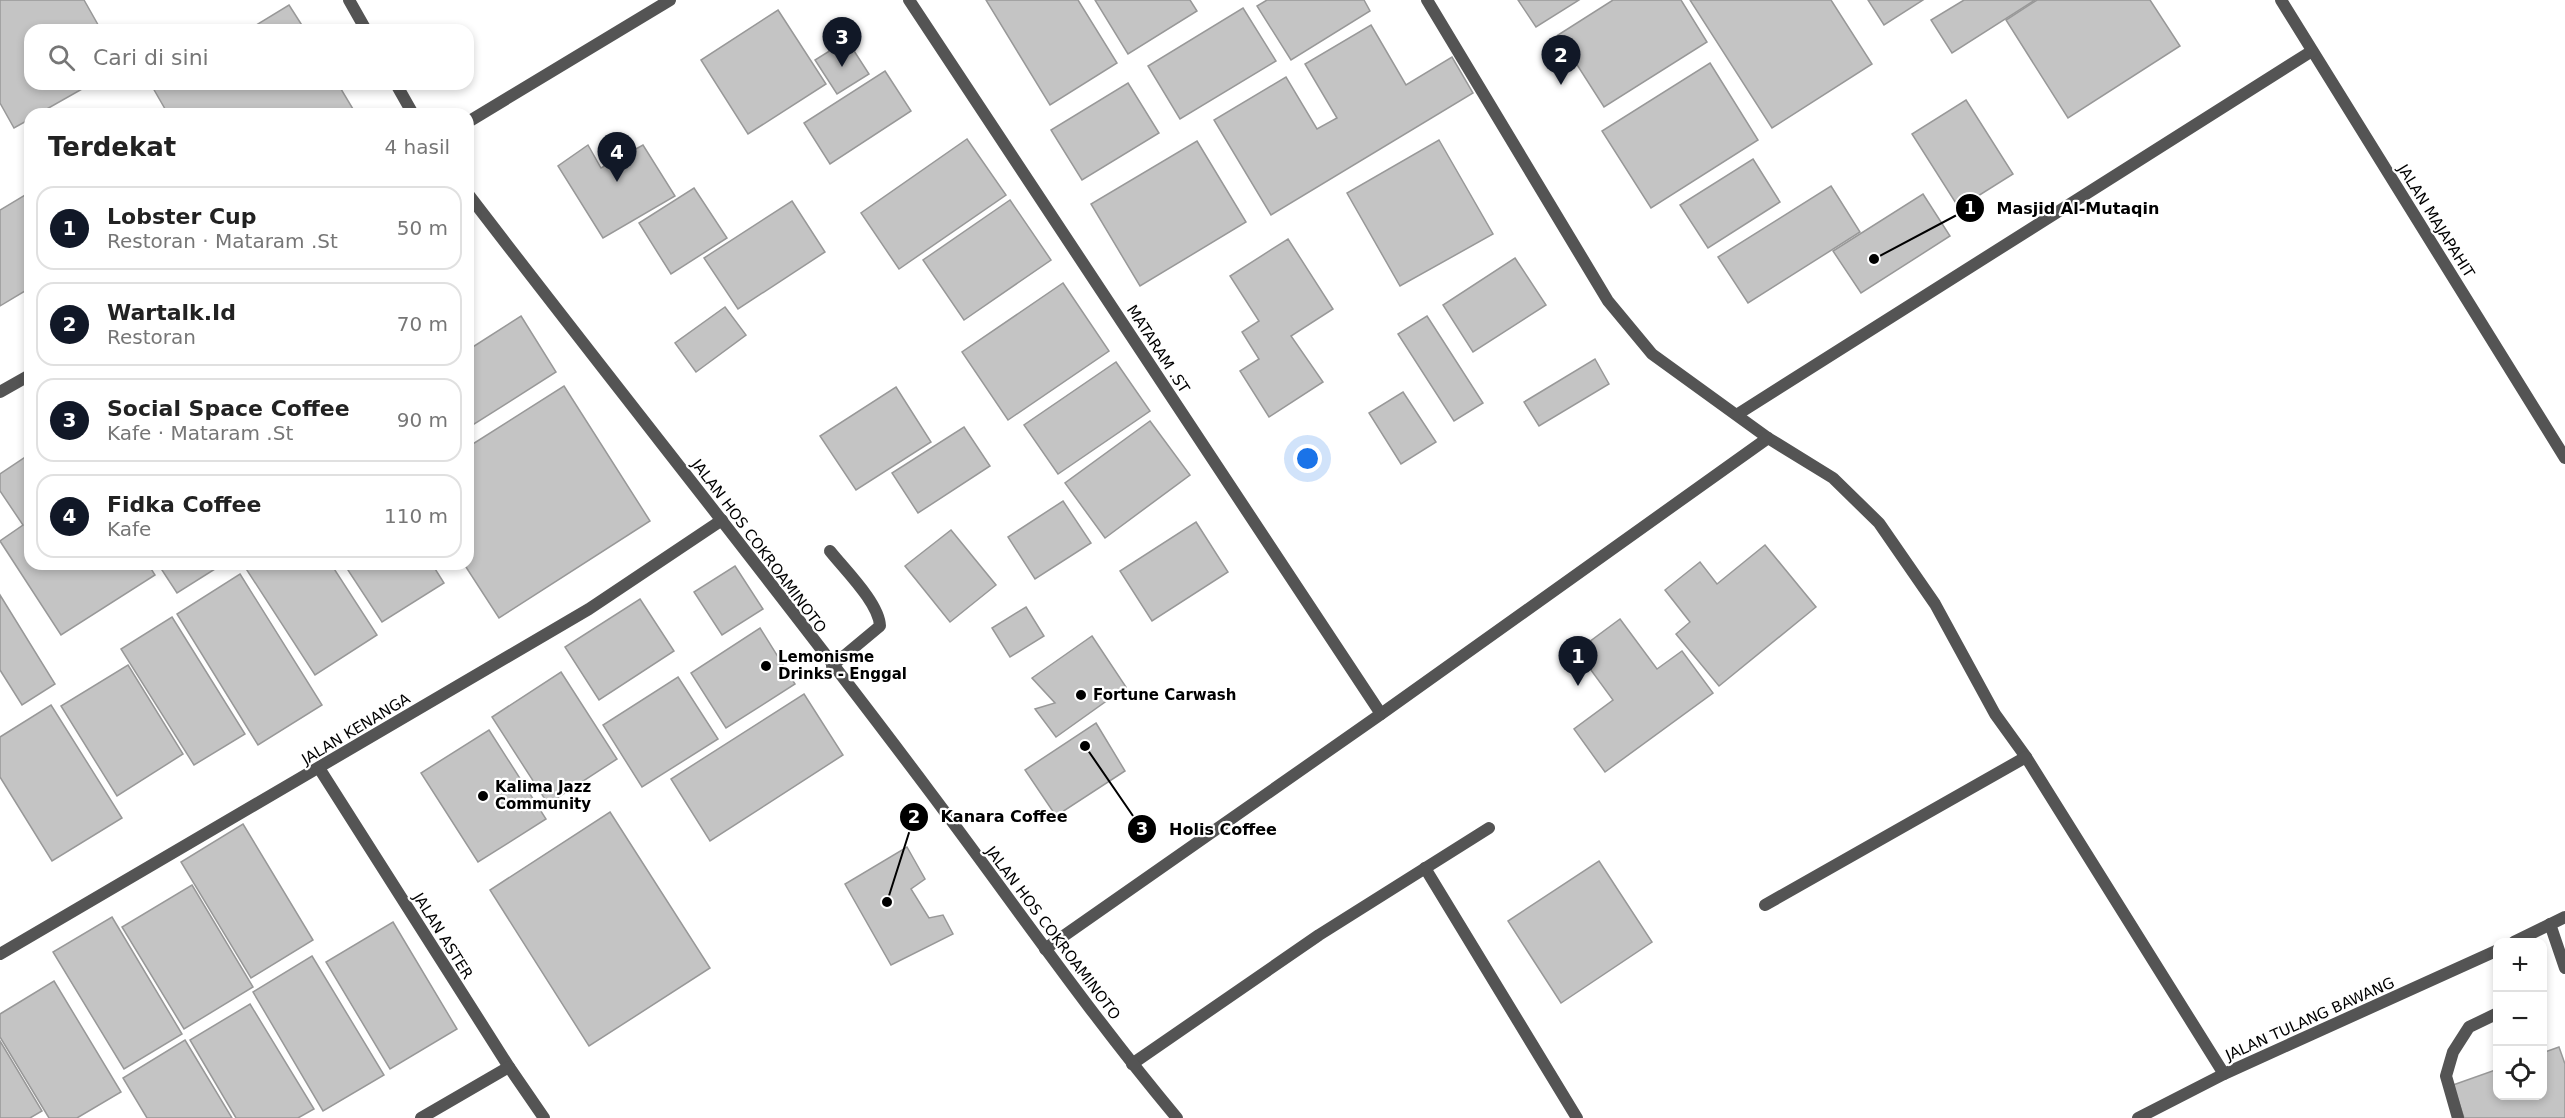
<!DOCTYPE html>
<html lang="id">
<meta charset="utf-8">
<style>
body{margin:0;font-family:"DejaVu Sans",sans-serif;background:#f2f2f2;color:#222}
.controls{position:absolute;right:18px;bottom:18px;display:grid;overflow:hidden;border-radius:12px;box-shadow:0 3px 9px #0003}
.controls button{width:54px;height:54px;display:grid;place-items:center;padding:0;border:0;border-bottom:2px solid #e0e0e0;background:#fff;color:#222;font:30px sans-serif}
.you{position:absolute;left:1308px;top:459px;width:21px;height:21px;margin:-15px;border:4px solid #fff;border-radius:50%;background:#1a73e8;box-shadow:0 0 0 9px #1a73e833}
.badge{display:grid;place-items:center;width:39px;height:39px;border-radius:50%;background:#111827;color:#fff;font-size:20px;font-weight:700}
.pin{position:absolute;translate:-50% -50px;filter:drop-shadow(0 2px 3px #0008)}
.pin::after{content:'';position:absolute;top:32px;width:21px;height:18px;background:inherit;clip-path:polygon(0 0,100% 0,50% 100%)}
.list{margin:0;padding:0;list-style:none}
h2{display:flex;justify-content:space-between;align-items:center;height:78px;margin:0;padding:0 24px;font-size:26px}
h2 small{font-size:20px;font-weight:400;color:#767676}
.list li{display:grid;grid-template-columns:39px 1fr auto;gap:18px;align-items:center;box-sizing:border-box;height:84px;margin:0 12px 12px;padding:0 12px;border:2px solid #e0e0e0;border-radius:18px}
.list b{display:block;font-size:22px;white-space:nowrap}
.list p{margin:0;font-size:20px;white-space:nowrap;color:#767676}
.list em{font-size:20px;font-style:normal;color:#767676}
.icon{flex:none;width:33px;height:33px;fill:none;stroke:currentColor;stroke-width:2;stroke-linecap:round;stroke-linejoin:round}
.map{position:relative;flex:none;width:2565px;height:1118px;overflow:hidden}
.search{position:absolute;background:#fff;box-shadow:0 3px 9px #0003;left:24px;top:24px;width:450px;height:66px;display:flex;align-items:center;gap:15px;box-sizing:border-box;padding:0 21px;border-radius:18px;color:#767676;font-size:22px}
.panel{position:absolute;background:#fff;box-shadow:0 3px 9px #0003;left:24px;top:108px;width:450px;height:462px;border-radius:18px}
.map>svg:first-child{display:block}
.building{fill:#c4c4c4;stroke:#989898;stroke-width:1.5}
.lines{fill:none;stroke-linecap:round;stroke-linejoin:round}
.service{stroke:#545454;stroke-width:12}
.minor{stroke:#545454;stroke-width:12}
.tertiary{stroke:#545454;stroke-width:12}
.poi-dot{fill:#000;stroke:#fff;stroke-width:2}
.labels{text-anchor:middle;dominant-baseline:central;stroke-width:4.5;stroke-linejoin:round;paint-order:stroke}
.street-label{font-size:15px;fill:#000;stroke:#fff}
.poi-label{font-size:15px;font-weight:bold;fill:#000;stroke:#fff;text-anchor:start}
.leader{fill:none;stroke:#000;stroke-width:2}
.callout-dot{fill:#000;stroke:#fff;stroke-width:2}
.mark-label{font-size:18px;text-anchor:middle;font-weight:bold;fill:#fff}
.callout-label{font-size:16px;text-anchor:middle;font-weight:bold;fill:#000;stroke:#fff;stroke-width:4.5;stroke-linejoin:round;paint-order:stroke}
</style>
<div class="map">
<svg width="2565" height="1118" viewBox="0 0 2565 1118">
<rect width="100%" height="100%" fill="#fff"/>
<!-- building -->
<g class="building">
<polygon points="0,0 84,0 101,30 30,30 30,84 91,84 38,114 30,114 30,119 14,128 0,103"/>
<polygon points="986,0 1078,0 1117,63 1050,105"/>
<polygon points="1095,0 1190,0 1197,11 1128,54"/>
<polygon points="1267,0 1364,0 1370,11 1291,60 1257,6"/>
<polygon points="1518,0 1579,0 1536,27"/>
<polygon points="1613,0 1681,0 1707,42 1604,107 1558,35"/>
<polygon points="1690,0 1831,0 1872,64 1772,128"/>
<polygon points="1868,0 1923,0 1884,25"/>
<polygon points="1964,0 2035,0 1952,53 1931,20"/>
<polygon points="2037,0 2150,0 2180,46 2068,118 2006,20"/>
<polygon points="289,5 305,30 248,30"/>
<polygon points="1243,8 1276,61 1180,119 1148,66"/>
<polygon points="778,10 826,84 748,134 701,60"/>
<polygon points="1371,25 1406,85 1452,57 1473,93 1271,215 1214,120 1286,77 1317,129 1337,118 1305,64"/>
<polygon points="847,40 869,74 837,94 815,60"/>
<polygon points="1710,63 1758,140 1651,208 1602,131"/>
<polygon points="885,71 911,111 830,164 804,123"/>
<polygon points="1128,83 1159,133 1082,180 1051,130"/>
<polygon points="159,84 338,84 356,114 168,114 153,88"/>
<polygon points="1966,100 2013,174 1959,208 1912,134"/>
<polygon points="967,139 1006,195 899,269 861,213"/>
<polygon points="1439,140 1493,234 1400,286 1347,193"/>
<polygon points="1197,141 1246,222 1140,286 1091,204"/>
<polygon points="588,145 601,168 643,145 675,196 603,238 558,166"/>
<polygon points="1753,159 1780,202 1708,248 1680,205"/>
<polygon points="1831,186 1860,232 1748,303 1718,257"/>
<polygon points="694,188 727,238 671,274 639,223"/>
<polygon points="30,192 30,288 0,306 0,210"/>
<polygon points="1923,194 1950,236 1861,293 1833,251"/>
<polygon points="1010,200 1051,260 964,320 923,260"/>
<polygon points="792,201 825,252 738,309 704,258"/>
<polygon points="1288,239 1333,309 1291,336 1323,382 1269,417 1240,371 1259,359 1242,332 1259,321 1230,276"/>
<polygon points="1515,258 1546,305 1473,352 1443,305"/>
<polygon points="1063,283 1109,351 1008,420 962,352"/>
<polygon points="725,307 746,335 696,372 675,343"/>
<polygon points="521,316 556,372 468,428 468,350"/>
<polygon points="1427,316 1483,403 1454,421 1398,334"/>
<polygon points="1595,359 1609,384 1539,426 1524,402"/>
<polygon points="1116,362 1150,411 1058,474 1024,425"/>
<polygon points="564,386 650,521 499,618 464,564 468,564 468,447"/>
<polygon points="896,387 931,442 856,490 820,436"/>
<polygon points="1403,392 1436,442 1401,464 1369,413"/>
<polygon points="1150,421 1190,475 1105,538 1065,483"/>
<polygon points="964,427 990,466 918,513 892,473"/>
<polygon points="30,454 30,564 148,564 155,575 61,635 0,541 23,525 0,491 0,474"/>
<polygon points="1063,501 1091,543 1035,579 1008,537"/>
<polygon points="1196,522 1228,572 1152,621 1120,571"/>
<polygon points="951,530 996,585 950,622 905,566"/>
<polygon points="1765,545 1816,607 1719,686 1676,634 1690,622 1665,590 1700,562 1717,584"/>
<polygon points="158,564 223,564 177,593"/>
<polygon points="243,564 331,564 377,635 315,675"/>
<polygon points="344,564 432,564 444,583 382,622"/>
<polygon points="735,566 763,609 722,635 694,592"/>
<polygon points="240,574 322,705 258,745 177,614"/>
<polygon points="0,595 55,684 22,705 0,670"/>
<polygon points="640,599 674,651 599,700 565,647"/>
<polygon points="1026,607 1044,636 1010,657 992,628"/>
<polygon points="172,617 245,734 194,765 121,649"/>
<polygon points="1620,619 1657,669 1682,651 1713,693 1605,772 1574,729 1613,700 1577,651"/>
<polygon points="760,628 795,684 726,728 691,673"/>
<polygon points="1092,636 1126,687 1056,737 1035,709 1055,703 1032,678"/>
<polygon points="128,665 183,754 117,796 61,706"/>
<polygon points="561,672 617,759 548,804 492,717"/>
<polygon points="678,677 718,739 642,787 603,725"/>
<polygon points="804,694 843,755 710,841 671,779"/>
<polygon points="51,705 122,818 52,861 0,777 0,737"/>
<polygon points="1096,723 1125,771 1056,816 1025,770"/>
<polygon points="489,730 546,819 478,862 421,773"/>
<polygon points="610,812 710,968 589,1046 490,890"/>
<polygon points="243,824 313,940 251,978 181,862"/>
<polygon points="907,847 925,879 911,889 929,918 943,915 953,934 891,965 845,884"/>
<polygon points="1599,861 1652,942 1561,1003 1508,921"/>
<polygon points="192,885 253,987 184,1029 122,927"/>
<polygon points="112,917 182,1034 124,1069 53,952"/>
<polygon points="393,922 457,1029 390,1069 326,962"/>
<polygon points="312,956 384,1075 323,1111 253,992"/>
<polygon points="54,981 121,1092 77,1118 49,1118 0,1037 0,1014"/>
<polygon points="250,1004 314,1109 298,1118 236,1118 190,1040"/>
<polygon points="185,1040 232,1118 147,1118 123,1078"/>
<polygon points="0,1041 42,1111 30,1118 0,1118"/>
<polygon points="2559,1047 2565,1064 2565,1118 2464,1118 2453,1085 2498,1069 2498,1096 2542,1096 2542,1053"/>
</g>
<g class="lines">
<!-- service -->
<g class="service">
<path d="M 830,551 C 845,570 879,603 880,626 L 832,666"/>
<polyline points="1425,868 1577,1118"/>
<polyline points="1132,1064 1319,935 1489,828"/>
<polyline points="2458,1118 2446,1076 2453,1052 2469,1027 2498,1013"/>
</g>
<!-- minor -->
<g class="minor">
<polyline points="909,0 1381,714"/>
<polyline points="1427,0 1608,301 1652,354 1768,438 1833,478 1879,523 1935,604 1995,714 2026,757 2224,1074"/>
<polyline points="2281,0 2565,458"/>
<polyline points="468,122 670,0"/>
<polyline points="0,392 30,375"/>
<polyline points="1738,414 2312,51"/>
<polyline points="319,768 509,1067 544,1118"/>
<polyline points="1765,905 2026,757"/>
<polyline points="2550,924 2565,968"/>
<polyline points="1045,949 1381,714 1768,438"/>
<polyline points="0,954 589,609 722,520"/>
<polyline points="421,1118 509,1067"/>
</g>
<!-- tertiary -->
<g class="tertiary">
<polyline points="349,0 366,30"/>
<polyline points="396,84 413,114"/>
<path d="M 468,194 C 621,394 779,590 930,792 C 1012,901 1089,1013 1177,1118"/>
<polyline points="2514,942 2565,917"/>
<polyline points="2138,1118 2224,1074 2498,950"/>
</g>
</g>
<!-- markers -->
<g class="poi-dot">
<circle cx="766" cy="666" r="6"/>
<circle cx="1081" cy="695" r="6"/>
<circle cx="483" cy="796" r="6"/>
</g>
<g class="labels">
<!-- street labels -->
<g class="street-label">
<text transform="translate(2436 221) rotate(58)">JALAN MAJAPAHIT</text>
<text transform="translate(1158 349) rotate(57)">MATARAM .ST</text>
<text transform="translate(759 546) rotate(53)">JALAN HOS COKROAMINOTO</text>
<text transform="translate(356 729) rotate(-31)">JALAN KENANGA</text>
<text transform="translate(1053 933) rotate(53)">JALAN HOS COKROAMINOTO</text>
<text transform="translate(443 936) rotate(58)">JALAN ASTER</text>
<text transform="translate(2310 1019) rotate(-24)">JALAN TULANG BAWANG</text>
</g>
<!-- poi labels -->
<g class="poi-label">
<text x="778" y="657">Lemonisme<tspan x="778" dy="17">Drinks - Enggal</tspan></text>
<text x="1093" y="695">Fortune Carwash</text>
<text x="495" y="787">Kalima Jazz<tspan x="495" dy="17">Community</tspan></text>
</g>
</g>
<!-- callouts -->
<path class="leader" d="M1874 259L1970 208M887 902L914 817M1085 746L1142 829"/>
<g class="callout-dot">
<circle cx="1874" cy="259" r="6"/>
<circle cx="887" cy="902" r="6"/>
<circle cx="1085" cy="746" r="6"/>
<circle cx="1970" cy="208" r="15"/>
<circle cx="914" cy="817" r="15"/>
<circle cx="1142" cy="829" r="15"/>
</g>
<g class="mark-label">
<text x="1970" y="214">1</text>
<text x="914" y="823">2</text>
<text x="1142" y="835">3</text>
</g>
<g class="callout-label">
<text x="2078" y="214">Masjid Al-Mutaqin</text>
<text x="1004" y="822">Kanara Coffee</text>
<text x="1223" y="835">Holis Coffee</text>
</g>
</svg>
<div class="controls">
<button>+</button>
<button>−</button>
<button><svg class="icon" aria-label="locate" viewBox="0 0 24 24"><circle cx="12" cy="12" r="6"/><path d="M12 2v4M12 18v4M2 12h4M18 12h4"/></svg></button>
</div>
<div class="you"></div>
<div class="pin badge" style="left:1578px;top:686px">1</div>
<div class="pin badge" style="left:1561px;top:85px">2</div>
<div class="pin badge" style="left:842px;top:67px">3</div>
<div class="pin badge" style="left:617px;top:182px">4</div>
<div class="search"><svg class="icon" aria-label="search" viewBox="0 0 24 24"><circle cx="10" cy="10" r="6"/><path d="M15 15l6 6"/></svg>Cari di sini</div>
<section class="panel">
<h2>Terdekat<small>4 hasil</small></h2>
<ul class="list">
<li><span class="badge">1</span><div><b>Lobster Cup</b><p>Restoran · Mataram .St</p></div><em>50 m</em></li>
<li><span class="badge">2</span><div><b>Wartalk.Id</b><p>Restoran</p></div><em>70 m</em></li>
<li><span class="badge">3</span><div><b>Social Space Coffee</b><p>Kafe · Mataram .St</p></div><em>90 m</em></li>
<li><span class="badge">4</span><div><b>Fidka Coffee</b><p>Kafe</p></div><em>110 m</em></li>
</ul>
</section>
</div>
